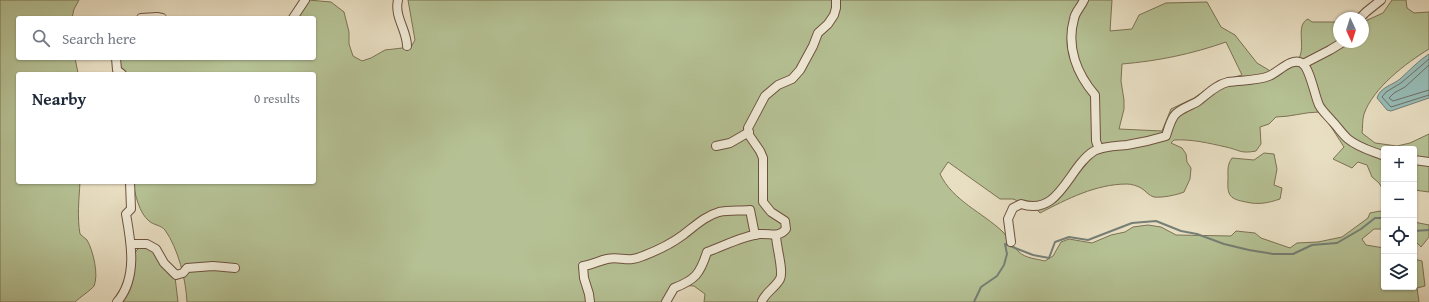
<!DOCTYPE html>
<meta charset="utf-8">
<style>
body{margin:0;font-family:"Gentium Book Plus",serif;background:#f2f2f3;color:#1f2937}
.controls{position:absolute;right:12px;bottom:12px;display:grid;overflow:hidden;border-radius:4px;box-shadow:0 1px 3px #0004}
.controls button{width:36px;height:36px;display:grid;place-items:center;padding:0;border:0;border-bottom:1px solid #e0e1e3;background:#fff;color:#1f2937;font:20px sans-serif}
.compass{position:absolute;left:1333px;top:12px;width:36px;height:36px;border-radius:50%;background:#fff;box-shadow:0 1px 3px #0004;rotate:176deg}
.list{margin:0;padding:0;list-style:none}
h2{display:flex;justify-content:space-between;align-items:center;height:52px;margin:0;padding:0 16px;font-size:17px}
h2 small{font-size:13px;font-weight:400;color:#747a83}
.icon{flex:none;width:22px;height:22px;fill:none;stroke:currentColor;stroke-width:2;stroke-linecap:round;stroke-linejoin:round}
.map{position:relative;flex:none;width:1429px;height:302px;overflow:hidden}
.search{position:absolute;background:#fff;box-shadow:0 1px 3px #0004;left:16px;top:16px;width:300px;height:44px;display:flex;align-items:center;gap:10px;box-sizing:border-box;padding:0 14px;border-radius:4px;color:#747a83;font-size:15px}
.panel{position:absolute;background:#fff;box-shadow:0 1px 3px #0004;left:16px;top:72px;width:300px;height:112px;border-radius:4px}
.map>svg:first-child{display:block}
.green{fill:#b5c194;stroke:#7d7254;fill-rule:evenodd}
.water{fill:#97bcb7;stroke:#767f75}
.lines{fill:none;stroke-linecap:round;stroke-linejoin:round}
.shore{stroke:#6e7065;stroke-width:1}
.stream{stroke:#767f75;stroke-width:2}
.minor-casing{stroke:#6e523f;stroke-width:10}
.minor{stroke:#f0ead7;stroke-width:8}
</style>
<div class="map">
<svg width="1429" height="302" viewBox="0 0 1429 302">
<rect width="100%" height="100%" fill="#e8dec2"/>
<filter id="stains"><feTurbulence type="fractalNoise" baseFrequency=".005" numOctaves="4"/><feColorMatrix values="0 0 0 0 .2 0 0 0 0 .09 0 0 0 0 .02 0 0 0 .5 -.17"/></filter>
<radialGradient id="worn" r=".72"><stop offset=".6" stop-color="#630" stop-opacity="0"/><stop offset="1" stop-color="#630" stop-opacity=".3"/></radialGradient>
<!-- green -->
<g class="green">
<path d="M 0,0 L 79,0 L 74,9 L 72,18 L 18,18 L 18,58 L 75,58 L 78,73 L 79,74 L 18,74 L 18,182 L 80,182 C 79,200 77,217 80,234 C 82,236 85,238 87,240 C 93,250 99,275 94,286 C 91,290 79,298 75,302 L 0,302 Z"/>
<path d="M 308,0 L 331,2 L 344,12 L 349,32 L 349,44 L 353,56 L 362,61 L 371,58 L 385,50 L 411,47 L 415,40 L 408,0 L 1112,0 L 1110,31 L 1132,29 L 1139,15 L 1166,3 L 1207,2 L 1221,27 L 1235,35 L 1257,63 L 1277,75 C 1285,71 1295,66 1299,58 C 1306,46 1295,25 1308,19 L 1312,22 L 1339,22 L 1339,42 L 1363,42 L 1363,22 L 1383,13 L 1392,0 L 1406,0 L 1407,8 L 1414,13 L 1429,12 L 1429,49 C 1406,63 1373,88 1364,114 C 1362,120 1363,127 1362,133 L 1375,143 L 1397,146 L 1410,143 L 1429,134 L 1429,192 L 1414,190 L 1414,149 L 1384,149 L 1384,191 L 1379,183 L 1372,177 L 1367,165 L 1358,162 L 1352,168 L 1333,159 L 1344,147 L 1328,122 L 1319,112 C 1304,112 1291,117 1276,117 L 1269,124 L 1260,127 L 1261,144 L 1256,151 C 1240,154 1240,150 1226,147 C 1208,143 1192,139 1174,140 L 1171,143 L 1182,148 L 1186,154 L 1187,162 L 1191,168 L 1190,179 L 1184,192 C 1177,195 1162,198 1154,197 C 1149,196 1145,190 1141,188 C 1138,186 1131,184 1127,184 C 1096,184 1067,199 1040,213 L 1033,205 L 1023,203 L 1013,199 L 1000,199 L 948,162 L 940,174 C 953,201 982,212 1003,232 C 1009,238 1013,247 1019,252 C 1025,258 1037,259 1045,261 L 1053,256 L 1061,242 L 1069,239 L 1092,243 L 1111,235 L 1125,232 L 1133,227 L 1148,225 L 1161,227 L 1176,235 L 1231,236 L 1236,231 L 1255,233 L 1261,238 L 1290,248 L 1297,243 L 1318,242 L 1342,237 L 1368,218 L 1370,213 L 1380,211 L 1384,213 L 1384,229 L 1374,229 L 1362,239 L 1366,245 L 1384,248 L 1384,287 L 1414,287 L 1414,259 L 1422,261 L 1425,286 L 1417,288 L 1419,302 L 704,302 L 705,294 L 694,286 L 677,285 L 665,302 L 187,302 C 186,280 178,248 165,230 C 161,225 153,225 149,221 C 139,213 135,194 133,182 L 314,182 L 314,74 L 122,74 L 118,58 L 314,58 L 314,18 L 295,18 ZM 1226,42 L 1242,75 L 1217,82 L 1194,98 L 1171,109 L 1162,131 L 1119,129 L 1124,109 L 1124,100 L 1121,81 L 1122,64 C 1158,61 1192,54 1226,42 Z"/>
<path d="M 1264,153 L 1274,154 L 1277,169 L 1274,185 L 1282,188 L 1280,199 C 1268,203 1258,205 1246,202 C 1230,199 1227,196 1228,179 C 1228,170 1227,165 1232,158 L 1254,160 Z"/>
<polygon points="1414,222 1429,225 1429,237 1421,247 1414,240"/>
<polygon points="142,245 152,247 175,277 178,302 120,302 136,251"/>
</g>
<!-- water -->
<path class="water" d="M 1429,54 L 1429,98 L 1391,111 L 1387,110 L 1377,98 C 1380,87 1393,85 1400,79 C 1410,70 1418,61 1429,54 Z"/>
<g class="lines">
<!-- shore -->
<g class="shore">
<polyline points="1429,59 1401,83 1386,92 1382,97 1391,107 1429,95"/>
<polyline points="1429,65 1405,87 1394,93 1389,98 1393,101 1429,90"/>
</g>
<!-- stream -->
<g class="stream">
<polyline points="1414,231 1429,230"/>
<polyline points="974,302 981,287 997,276 1004,265 1007,254 1005,244 1033,255 1049,258 1055,242 1069,237 1088,240 1132,223 1156,221 1181,231 1197,234 1224,244 1249,250 1273,254 1293,254 1312,245 1337,243 1361,229 1375,218 1381,218 1384,219"/>
</g>
<!-- minor casing -->
<g class="minor-casing">
<g id="minor">
<path d="M 398,0 C 394,17 407,30 407,46"/>
<path d="M 1084,0 C 1081,7 1075,12 1074,19 C 1066,47 1077,74 1095,95 L 1096,141 L 1099,149"/>
<polyline points="141,18 157,17 162,18"/>
<polyline points="293,18 305,0"/>
<polyline points="1360,18 1366,12 1381,0"/>
<polyline points="116,58 117,70 122,74"/>
<polyline points="1303,64 1330,50 1343,42"/>
<polyline points="716,146 730,143 749,132"/>
<polyline points="1414,160 1429,162"/>
<path d="M 1011,242 L 1008,219 L 1013,208 L 1021,204 C 1060,217 1068,167 1094,151 C 1103,146 1117,146 1127,145 C 1140,143 1153,140 1166,136 C 1168,130 1170,122 1174,116 C 1179,109 1190,106 1197,102 C 1207,95 1215,85 1228,82 C 1241,80 1257,81 1269,76 C 1279,72 1291,57 1302,63 C 1310,68 1315,97 1319,105 C 1322,111 1328,116 1332,121 C 1338,127 1342,134 1348,139 C 1359,148 1372,151 1384,156"/>
<polyline points="131,244 147,244 156,249 164,263 176,275 183,273 187,268 213,266 235,268"/>
<path d="M 762,301 C 766,292 775,288 780,279 C 784,271 776,246 776,235"/>
<path d="M 117,302 C 138,278 131,242 126,214 L 131,209 L 130,182"/>
<path d="M 590,302 L 589,294 L 584,278 L 583,266 C 592,265 598,261 607,259 C 621,256 627,263 643,256 C 656,251 671,244 683,235 C 695,226 705,216 719,212 C 729,210 740,211 750,210 L 755,235"/>
<path d="M 666,302 L 674,288 C 695,280 700,274 707,252 C 724,246 742,236 760,234 C 770,233 779,238 786,229 L 785,221 L 771,212 L 763,202 L 763,158 L 760,151 L 749,135 L 748,128 L 765,96 L 778,85 L 792,79 L 800,70 L 813,46 L 818,33 L 828,24 L 834,15 L 836,8 L 836,0"/>
</g>
</g>
<!-- minor -->
<use href="#minor" class="minor"/>
</g>
<rect width="100%" height="100%" filter="url(#stains)"/>
<rect width="100%" height="100%" fill="url(#worn)"/>
</svg>
<div class="controls">
<button>+</button>
<button>−</button>
<button><svg class="icon" aria-label="locate" viewBox="0 0 24 24"><circle cx="12" cy="12" r="6"/><path d="M12 2v4M12 18v4M2 12h4M18 12h4"/></svg></button>
<button><svg class="icon" aria-label="layers" viewBox="0 0 24 24"><path d="M12 4l9 5-9 5-9-5zM3 14l9 5 9-5"/></svg></button>
</div>
<svg class="compass" viewBox="-18 -18 36 36"><path d="M0-13l5 13h-10z" fill="#e53935"/><path d="M0 13l5-13h-10z" fill="#747a83"/></svg>
<div class="search"><svg class="icon" aria-label="search" viewBox="0 0 24 24"><circle cx="10" cy="10" r="6"/><path d="M15 15l6 6"/></svg>Search here</div>
<section class="panel">
<h2>Nearby<small>0 results</small></h2>
<ul class="list">
</ul>
</section>
</div>
